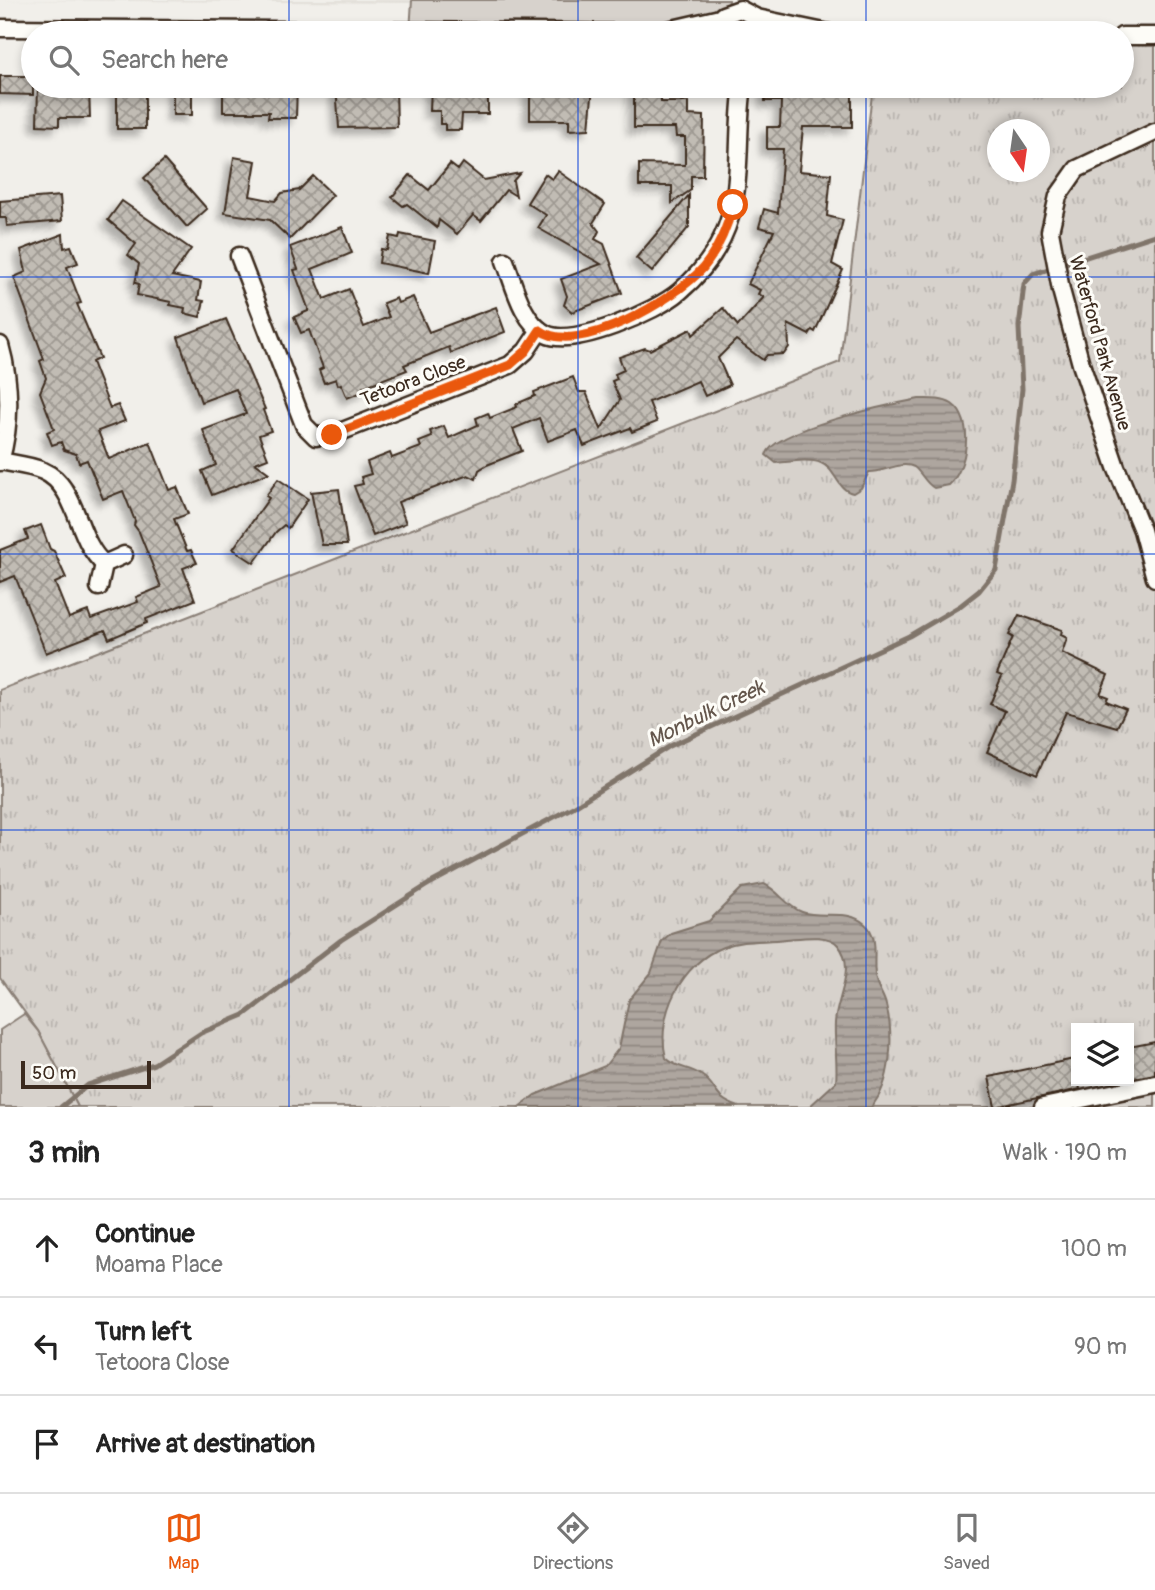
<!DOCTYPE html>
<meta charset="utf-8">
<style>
body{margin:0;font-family:Pangolin,sans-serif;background:#f6f6f6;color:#222}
.controls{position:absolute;right:21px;bottom:21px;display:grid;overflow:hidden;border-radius:0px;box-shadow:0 4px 10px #0003}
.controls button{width:63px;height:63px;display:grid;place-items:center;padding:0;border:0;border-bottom:2px solid #e0e0e0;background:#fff;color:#222;font:35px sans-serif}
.compass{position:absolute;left:987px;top:119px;width:63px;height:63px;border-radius:50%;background:#fff;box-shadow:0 4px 10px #0003;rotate:167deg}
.scale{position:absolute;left:21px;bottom:18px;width:130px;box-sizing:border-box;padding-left:7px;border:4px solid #3b2a1e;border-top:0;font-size:19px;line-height:24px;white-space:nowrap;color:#3b2a1e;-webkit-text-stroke:5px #fdfcf7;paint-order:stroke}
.stop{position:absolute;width:21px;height:21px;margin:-16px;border:5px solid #ea580c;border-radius:50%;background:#fff}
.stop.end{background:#ea580c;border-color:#fff;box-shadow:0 2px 7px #0008}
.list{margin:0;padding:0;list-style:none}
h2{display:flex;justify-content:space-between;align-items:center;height:91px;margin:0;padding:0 28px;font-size:30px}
h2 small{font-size:23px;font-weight:400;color:#767676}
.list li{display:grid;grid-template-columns:46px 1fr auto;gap:21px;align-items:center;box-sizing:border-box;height:98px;padding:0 28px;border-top:2px solid #e0e0e0}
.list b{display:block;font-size:26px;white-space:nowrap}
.list p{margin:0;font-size:23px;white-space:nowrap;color:#767676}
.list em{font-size:23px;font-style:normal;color:#767676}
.icon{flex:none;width:38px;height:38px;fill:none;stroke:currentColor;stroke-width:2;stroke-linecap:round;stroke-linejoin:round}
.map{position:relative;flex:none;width:1155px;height:1107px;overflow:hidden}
.search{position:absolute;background:#fff;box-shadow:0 4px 10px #0003;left:21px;right:21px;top:21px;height:77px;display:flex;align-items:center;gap:18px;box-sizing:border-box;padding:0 24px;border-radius:38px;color:#767676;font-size:26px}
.sheet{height:385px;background:#fff}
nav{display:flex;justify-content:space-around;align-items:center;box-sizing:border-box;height:98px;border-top:2px solid #e0e0e0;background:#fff;font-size:19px;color:#767676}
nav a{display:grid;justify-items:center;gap:4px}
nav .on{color:#ea580c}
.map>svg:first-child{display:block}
.built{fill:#e3e0da}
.grass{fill:url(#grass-tufts);stroke:#897e75;stroke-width:2;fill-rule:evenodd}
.park{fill:#d7d2cc;stroke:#897e75;stroke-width:2}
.water{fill:url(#water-rules);stroke:#80746b;stroke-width:2}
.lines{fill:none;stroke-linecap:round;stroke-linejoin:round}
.stream{stroke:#80746b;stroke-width:5}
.building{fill:url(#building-cross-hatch);stroke:#3b2a1e;stroke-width:2;filter:url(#shadow)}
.minor-casing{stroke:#3b2a1e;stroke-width:21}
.minor{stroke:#fdfcf7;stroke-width:16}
.route{stroke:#ea580c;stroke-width:9}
.grid{fill:none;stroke:#1d4ed8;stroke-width:2;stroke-opacity:0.55}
.labels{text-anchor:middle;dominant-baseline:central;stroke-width:6;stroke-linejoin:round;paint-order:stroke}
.street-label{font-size:19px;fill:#3b2a1e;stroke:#fdfcf7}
.water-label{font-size:21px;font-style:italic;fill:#63554b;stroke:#fdfcf7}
</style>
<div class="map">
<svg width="1155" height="1107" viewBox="0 0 1155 1107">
<defs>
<pattern id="grass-tufts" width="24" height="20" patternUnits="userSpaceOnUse" patternTransform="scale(1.75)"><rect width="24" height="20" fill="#d7d2cc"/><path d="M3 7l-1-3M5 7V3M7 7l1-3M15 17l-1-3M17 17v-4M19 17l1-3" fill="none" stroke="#b9b4af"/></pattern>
<pattern id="water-rules" width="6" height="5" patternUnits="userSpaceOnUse" patternTransform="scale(1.75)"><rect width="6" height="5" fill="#aea69f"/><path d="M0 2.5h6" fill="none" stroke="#8f8781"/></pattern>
<pattern id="building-cross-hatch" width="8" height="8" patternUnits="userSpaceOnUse" patternTransform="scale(1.75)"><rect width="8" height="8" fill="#c1bcb4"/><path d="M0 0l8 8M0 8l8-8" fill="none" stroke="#9e9992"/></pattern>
<filter id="shadow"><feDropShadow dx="-6" dy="6" stdDeviation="3.5" flood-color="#0004"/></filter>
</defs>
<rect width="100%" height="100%" fill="#f1efea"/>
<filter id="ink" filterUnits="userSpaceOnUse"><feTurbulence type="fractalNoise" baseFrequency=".0143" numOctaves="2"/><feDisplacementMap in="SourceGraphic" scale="14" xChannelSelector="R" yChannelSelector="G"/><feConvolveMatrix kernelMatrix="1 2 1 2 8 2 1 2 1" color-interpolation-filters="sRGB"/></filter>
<g filter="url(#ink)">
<!-- built -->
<polygon class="built" points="0,0 412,0 412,3"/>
<!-- grass -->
<path class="grass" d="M 1122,36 L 1155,36 L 1155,1107 L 78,1107 L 38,1031 L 0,978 L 0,690 L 840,362 L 873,86 L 1122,86 ZM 998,130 L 1040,130 L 1040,172 L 998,172 ZM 1076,1028 L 1129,1028 L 1129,1081 L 1076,1081 Z"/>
<!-- park -->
<g class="park">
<polygon points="412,0 729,0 727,12 692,24 410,32"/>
<polygon points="24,1014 38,1031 78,1107 0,1107 0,1030"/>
</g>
<!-- water -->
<g class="water">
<path d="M 919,399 C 930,399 942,398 952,404 C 975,420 967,469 949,485 L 934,488 C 925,483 922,473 914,467 C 901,460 883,473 869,472 L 861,488 L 853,493 C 837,490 836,469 821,463 C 809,458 789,462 776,463 L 766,455 C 773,429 892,404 919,399 Z"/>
<path d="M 764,884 C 778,890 787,907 802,912 C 822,919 848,908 865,924 C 881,938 871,962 876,980 C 878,989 884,996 886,1005 C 894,1034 892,1084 871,1107 L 809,1107 L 836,1082 C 838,1063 834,1043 835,1023 C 836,999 857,967 838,945 C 828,933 801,938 786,939 C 765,942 744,939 723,947 C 682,963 655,1015 666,1058 C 679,1070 688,1066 701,1075 C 719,1086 710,1097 739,1107 L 519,1107 L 535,1095 L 605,1066 L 619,1048 L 629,1000 L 651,973 L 662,941 L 671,933 L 709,921 L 742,888 Z"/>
</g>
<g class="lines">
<!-- stream -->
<polyline class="stream" points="61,1107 88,1085 154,1064 201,1033 244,1015 341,940 429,884 573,807 670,746 909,636 960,606 979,591 996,570 1012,480 1022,389 1019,328 1024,284 1033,274 1155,235"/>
</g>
<!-- building -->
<g class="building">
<polygon points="0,76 33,76 33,95 0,94"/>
<polygon points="38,86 89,86 90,118 59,118 59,126 37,125"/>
<rect x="117" y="86" width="28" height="43"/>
<rect x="173" y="86" width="19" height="29"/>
<polygon points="223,86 297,86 296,118 268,118 269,112 223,112"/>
<polygon points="336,86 396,86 397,127 339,128"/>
<polygon points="431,86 488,86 488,114 462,114 461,130 445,130 445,124 440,124 440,111 430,111"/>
<polygon points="530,86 593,86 589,129 569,130 569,120 530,120"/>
<polygon points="634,86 661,86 661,102 688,102 688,115 704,116 703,176 691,176 691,190 672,203 672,186 639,186 639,164 685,165 685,137 676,137 675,128 634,128"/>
<polygon points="765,86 852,86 852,127 803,127 799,171 831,174 827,216 843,220 832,264 843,270 815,332 812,330 809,335 788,324 789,347 784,354 767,355 763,360 736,340 718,358 730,385 705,396 698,381 649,402 657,422 632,432 630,428 584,446 577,430 548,441 539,418 513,429 522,451 487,465 479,470 476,479 468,475 398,502 406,523 373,536 354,486 363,484 361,477 371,474 367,462 390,453 392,458 421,447 419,442 432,437 430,431 444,426 449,438 478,425 476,418 488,413 490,418 517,407 516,404 535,396 534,392 573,377 579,392 586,392 601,429 620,400 612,381 617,379 615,374 624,370 619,357 645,348 650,350 691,329 693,335 723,308 738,326 764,297 758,294 760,290 748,284 774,231 759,227 764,209 778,213 783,149 767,149 767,127 780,127 781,101 765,101"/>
<polygon points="234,157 256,161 250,196 275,201 282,193 299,190 313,176 333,195 290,239 270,220 225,213"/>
<polygon points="164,160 207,209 187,227 144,178"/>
<polygon points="463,163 484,180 520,173 513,181 516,196 506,190 481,221 473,215 457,234 439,220 437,228 407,204 403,206 392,197 410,175 429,190 450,164 458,170"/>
<polygon points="558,171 605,204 593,223 599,231 595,239 604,244 622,293 572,312 564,305 567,296 561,279 601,264 538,228 546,215 527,203 545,174 552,179"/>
<polygon points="689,195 689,227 652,272 636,258"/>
<polygon points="60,196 62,221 7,226 6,218 0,218 0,201"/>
<polygon points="122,201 191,249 172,276 201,282 198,300 204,301 200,317 184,313 185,308 170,305 171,302 137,295 139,284 135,283 139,264 128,255 136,244 108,220"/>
<polygon points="342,227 352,253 312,269 324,299 349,289 364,327 389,317 383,303 396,298 398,303 413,297 429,332 496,307 505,332 451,353 449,347 404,365 407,370 363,387 365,391 347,398 341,384 338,385 336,379 324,383 319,370 323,368 309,330 301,333 294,317 308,311 308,308 294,270 298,269 290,247"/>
<polygon points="63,234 64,248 71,246 78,263 67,267 81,303 77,304 100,358 92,362 110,408 118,405 125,421 98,431 109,459 150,442 169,490 177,487 188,514 174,519 187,551 191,550 197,563 183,568 195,600 146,619 147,623 109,639 105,630 46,653 15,576 0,582 0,550 28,539 25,531 41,525 50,549 54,551 66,578 55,583 69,618 88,611 91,619 138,602 136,597 161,587 139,532 134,525 135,521 123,491 103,499 87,460 79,463 76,454 64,450 61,442 52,445 47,432 54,429 40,392 46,378 40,361 44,359 14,277 26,272 21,250"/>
<polygon points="400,234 435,241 429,273 379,263 381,249 387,250 390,236 399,238"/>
<polygon points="226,319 265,409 263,410 271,431 259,435 268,458 255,463 269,473 212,495 202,471 216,465 203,430 246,414 236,389 201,402 178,337"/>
<polygon points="278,479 308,499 288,528 284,525 276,532 254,563 233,549 269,498 266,496"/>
<polygon points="339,489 347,545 322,545 311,492"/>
<polygon points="1019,615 1062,630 1061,635 1067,638 1062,653 1108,675 1100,694 1108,697 1106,701 1126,709 1117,727 1066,712 1037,775 987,752 1005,711 990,704 1002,676 997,674 1013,637 1009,635"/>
<polygon points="1155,1042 1155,1074 1129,1079 1129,1047"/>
<polygon points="1074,1059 1080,1089 995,1107 989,1077"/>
</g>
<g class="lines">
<!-- minor casing -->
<g class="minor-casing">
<g id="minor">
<polyline points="757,18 829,33"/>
<polyline points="0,28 656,33"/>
<polyline points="655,33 720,18"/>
<polyline points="715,33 723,15 740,9 757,18 763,33"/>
<polyline points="1122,36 1155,36"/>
<polyline points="1155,132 1077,169 1058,196 1050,231 1061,290 1081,364 1116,467 1142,530 1155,578"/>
<polyline points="239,256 304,425 316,437 340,432 510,365 526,351 540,330"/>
<path d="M 505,261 C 514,284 522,322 546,334 C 573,348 657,311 679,292 C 697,277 712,259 722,238 C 745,191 735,136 743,86"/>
<path d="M 0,345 C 11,384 11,423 0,462"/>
<path d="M 0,461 C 14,464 30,465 43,471 C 78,486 76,540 104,564"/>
<polyline points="99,587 104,564 124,555"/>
<polyline points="1043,1107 1155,1084"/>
</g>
</g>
<!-- minor -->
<use href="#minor" class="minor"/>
</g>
</g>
<g class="lines" filter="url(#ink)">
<!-- route -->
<path class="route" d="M 332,435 L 510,365 L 526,351 L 540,330 C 577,358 677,298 703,268 C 718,250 727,228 733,205"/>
</g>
<!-- grid -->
<path class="grid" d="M 289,0 L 289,33M 578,0 L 578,33M 866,0 L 866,33M 289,86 L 289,1107M 578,86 L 578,1107M 866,86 L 866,1107M 0,277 L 1155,277M 0,554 L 1155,554M 0,830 L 1155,830"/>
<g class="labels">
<!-- street labels -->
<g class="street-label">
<text transform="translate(1100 343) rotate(74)">Waterford Park Avenue</text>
<text transform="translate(413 381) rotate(-21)">Tetoora Close</text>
</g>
<!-- water labels -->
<g class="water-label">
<text transform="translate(706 714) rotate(-26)">Monbulk Creek</text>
</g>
</g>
</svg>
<div class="controls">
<button><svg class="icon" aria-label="layers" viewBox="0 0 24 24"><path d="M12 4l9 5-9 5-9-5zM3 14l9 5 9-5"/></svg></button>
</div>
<svg class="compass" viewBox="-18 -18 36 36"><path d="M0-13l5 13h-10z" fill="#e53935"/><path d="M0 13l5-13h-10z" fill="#767676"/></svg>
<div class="scale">50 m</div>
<div class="stop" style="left:733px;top:205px"></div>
<div class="stop end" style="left:332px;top:435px"></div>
<div class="search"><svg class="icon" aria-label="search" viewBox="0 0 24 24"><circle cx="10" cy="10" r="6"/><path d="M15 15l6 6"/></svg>Search here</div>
</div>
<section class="sheet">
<h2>3 min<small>Walk · 190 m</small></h2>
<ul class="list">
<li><svg class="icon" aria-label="ahead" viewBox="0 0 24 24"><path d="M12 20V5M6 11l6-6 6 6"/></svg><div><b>Continue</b><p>Moama Place</p></div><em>100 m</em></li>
<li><svg class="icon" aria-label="left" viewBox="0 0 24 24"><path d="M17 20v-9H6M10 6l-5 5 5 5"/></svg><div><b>Turn left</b><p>Tetoora Close</p></div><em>90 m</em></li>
<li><svg class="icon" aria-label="arrive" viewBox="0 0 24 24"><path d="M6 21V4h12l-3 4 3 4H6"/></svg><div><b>Arrive at destination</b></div></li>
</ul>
</section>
<nav>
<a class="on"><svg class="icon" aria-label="map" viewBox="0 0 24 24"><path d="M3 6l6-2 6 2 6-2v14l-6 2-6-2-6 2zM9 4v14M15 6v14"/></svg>Map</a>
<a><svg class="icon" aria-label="directions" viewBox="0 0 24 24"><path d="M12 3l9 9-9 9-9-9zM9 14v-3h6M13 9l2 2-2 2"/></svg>Directions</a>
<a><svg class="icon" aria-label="saved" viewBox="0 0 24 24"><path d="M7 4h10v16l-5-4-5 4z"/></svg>Saved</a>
</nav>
